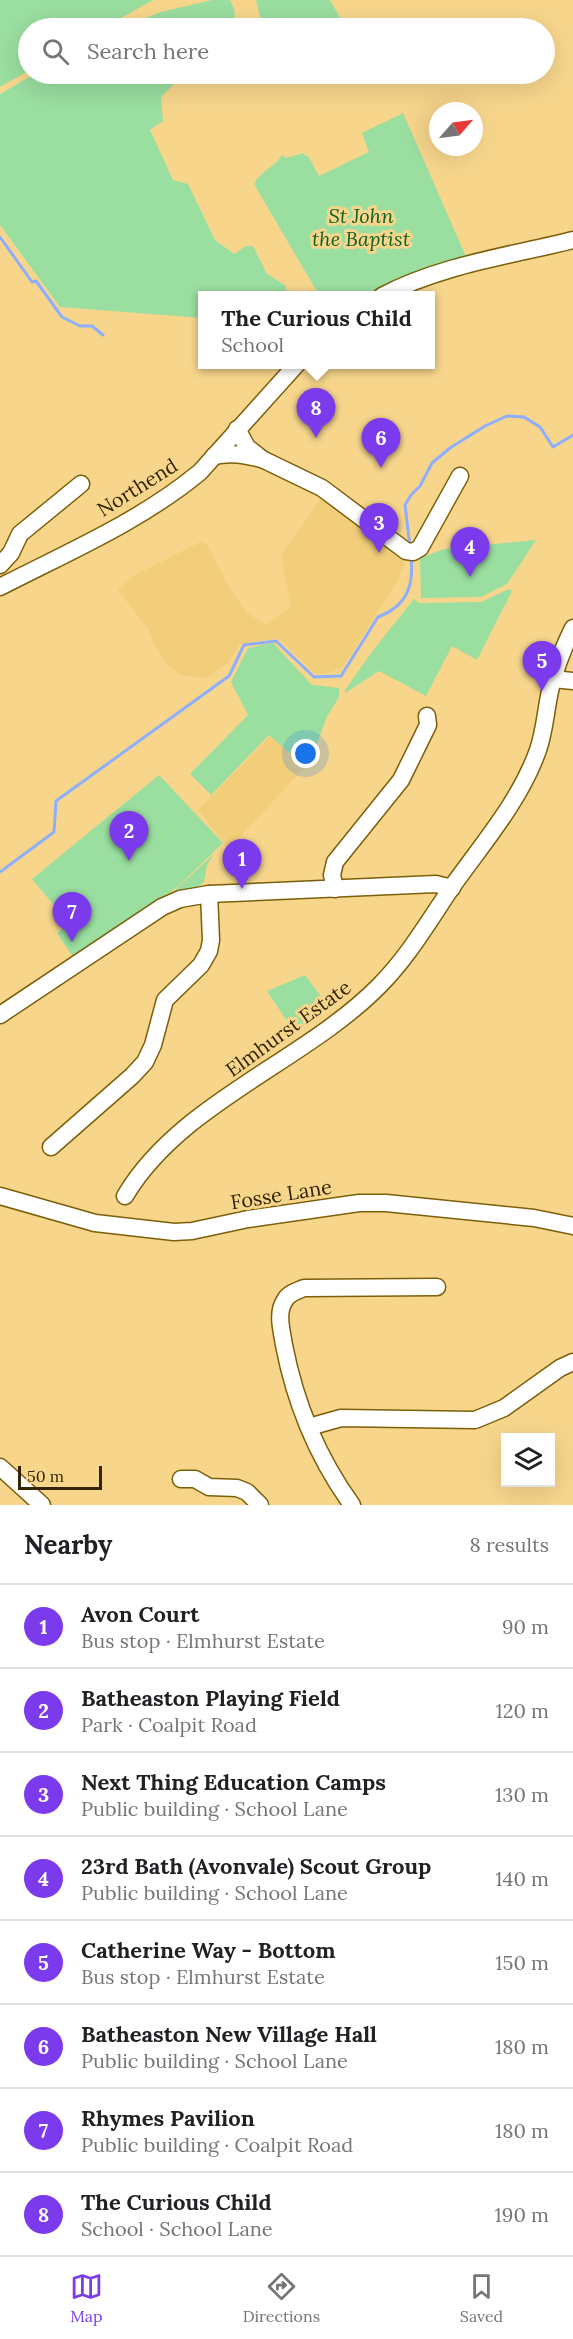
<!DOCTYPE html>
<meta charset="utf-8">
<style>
body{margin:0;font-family:Lora,serif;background:#f6f6f6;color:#202124}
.controls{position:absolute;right:18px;bottom:18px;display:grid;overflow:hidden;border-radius:0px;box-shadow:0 6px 24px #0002}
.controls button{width:54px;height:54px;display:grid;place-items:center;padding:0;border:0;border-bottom:2px solid #e0e0e0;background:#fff;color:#202124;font:30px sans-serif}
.compass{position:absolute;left:429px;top:102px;width:54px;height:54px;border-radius:50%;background:#fff;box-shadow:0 6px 24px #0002;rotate:62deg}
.scale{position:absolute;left:18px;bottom:15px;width:84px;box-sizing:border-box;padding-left:6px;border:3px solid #322505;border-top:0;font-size:16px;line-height:21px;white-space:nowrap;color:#322505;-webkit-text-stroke:4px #f7d68c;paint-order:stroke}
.you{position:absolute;left:306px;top:754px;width:21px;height:21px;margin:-15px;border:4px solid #fff;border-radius:50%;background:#1a73e8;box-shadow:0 0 0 9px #1a73e833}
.badge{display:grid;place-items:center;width:39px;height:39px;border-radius:50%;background:#7c3aed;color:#fff;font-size:20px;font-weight:700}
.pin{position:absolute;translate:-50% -50px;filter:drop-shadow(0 2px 3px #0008)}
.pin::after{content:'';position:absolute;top:32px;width:21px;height:18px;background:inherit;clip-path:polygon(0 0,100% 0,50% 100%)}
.popup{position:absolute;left:198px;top:291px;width:237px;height:78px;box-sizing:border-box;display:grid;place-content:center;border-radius:0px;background:#fff;filter:drop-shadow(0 2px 4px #0005);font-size:20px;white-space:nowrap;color:#757577}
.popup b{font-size:22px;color:#202124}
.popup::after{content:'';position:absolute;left:50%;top:100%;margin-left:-12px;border:12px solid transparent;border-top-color:#fff}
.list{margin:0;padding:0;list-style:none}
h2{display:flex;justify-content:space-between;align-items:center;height:78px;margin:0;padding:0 24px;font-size:26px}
h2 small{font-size:20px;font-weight:400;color:#757577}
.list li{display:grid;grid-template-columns:39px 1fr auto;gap:18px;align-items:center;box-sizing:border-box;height:84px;padding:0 24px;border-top:2px solid #e0e0e0}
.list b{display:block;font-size:22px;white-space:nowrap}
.list p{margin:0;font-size:20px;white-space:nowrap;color:#757577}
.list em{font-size:20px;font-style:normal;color:#757577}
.icon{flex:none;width:33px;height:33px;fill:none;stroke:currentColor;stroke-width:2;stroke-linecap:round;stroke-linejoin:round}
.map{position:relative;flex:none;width:573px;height:1505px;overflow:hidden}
.search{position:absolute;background:#fff;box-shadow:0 6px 24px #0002;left:18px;right:18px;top:18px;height:66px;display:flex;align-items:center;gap:15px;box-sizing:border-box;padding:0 21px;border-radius:33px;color:#757577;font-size:22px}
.sheet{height:750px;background:#fff}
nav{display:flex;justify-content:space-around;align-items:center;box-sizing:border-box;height:84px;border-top:2px solid #e0e0e0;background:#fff;font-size:16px;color:#757577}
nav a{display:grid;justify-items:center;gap:3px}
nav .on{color:#7c3aed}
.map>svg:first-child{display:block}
.built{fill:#f2ce7b}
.green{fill:#9adea0}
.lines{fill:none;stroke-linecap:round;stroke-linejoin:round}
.stream{stroke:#8eaefe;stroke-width:3}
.minor-casing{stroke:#7c5f09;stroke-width:19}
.minor{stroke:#fff;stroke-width:16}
.labels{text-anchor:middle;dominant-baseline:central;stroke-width:6;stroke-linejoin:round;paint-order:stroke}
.park-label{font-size:20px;font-style:italic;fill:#106124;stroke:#f7d68c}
.street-label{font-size:20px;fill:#322505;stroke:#f7d68c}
</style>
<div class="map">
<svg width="573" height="1505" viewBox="0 0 573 1505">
<rect width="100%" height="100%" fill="#f7d68c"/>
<!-- built -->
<g class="built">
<polygon points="325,493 405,553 404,565 398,580 343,667 329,673 315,674 278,638 240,644 229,662 207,678 183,676 169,667 156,648 148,629 118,590 133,576 202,541 208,546 229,587 247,613 267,625 291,607 281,555"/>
<polygon points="271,735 304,768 229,849 198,810"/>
</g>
<!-- green -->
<g class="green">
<polygon points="0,0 153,0 103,28 28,28 28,71 0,87"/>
<path d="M 212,0 L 230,0 C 236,11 237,18 230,28 L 120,28 L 161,12 Z"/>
<polygon points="256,0 330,0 346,28 263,28"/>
<polygon points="35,74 173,74 174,84 161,97 163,121 150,130 173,180 188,184 215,240 234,254 246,246 253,246 267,274 286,286 287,295 202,296 202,318 60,307 0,225 0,94"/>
<path d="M 403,113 L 467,259 L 407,276 L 369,295 L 319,295 L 254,184 C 260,171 275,167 282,155 L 286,158 L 304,153 L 305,156 L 308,156 L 319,176 L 369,152 L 362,133 Z"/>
<polygon points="536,540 507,584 481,597 421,598 420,558 444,549"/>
<polygon points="509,589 512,591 477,660 452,646 426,696 379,671 345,693 345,690 374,649 414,599 419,603 481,602"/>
<polygon points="273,643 312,685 339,688 339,697 327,717 316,746 300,762 269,735 211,795 190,774 248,715 231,682 248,648"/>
<polygon points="159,775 223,843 176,888 75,960 57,933 70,924 32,879"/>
<polygon points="215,853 207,865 204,882 197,888 180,894 176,889"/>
<polygon points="305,975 325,1002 314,1012 308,1025 291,1027 267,991"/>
</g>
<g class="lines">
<!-- stream -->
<g class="stream">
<polyline points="0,237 32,282 36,281 62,317 80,326 92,326 103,335"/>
<polyline points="410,547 405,505 411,495 420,486 432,463 450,448 485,426 507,416 524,417 540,427 553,447 573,435"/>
<path d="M 0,872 L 54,832 L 56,801 L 229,676 L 244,645 L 276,641 L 314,677 L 341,676 L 378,617 C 407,606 414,586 411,557"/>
</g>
<!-- minor casing -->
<g class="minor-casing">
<g id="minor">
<path d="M 382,296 C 441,265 509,256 573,240"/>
<path d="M 214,456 C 231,452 245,455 262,459 L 247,447 L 237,429"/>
<polyline points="262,459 322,488 406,551 413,552 420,548 460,476"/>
<polyline points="0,565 11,553 20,534 81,484"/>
<path d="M 0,587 C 68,552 141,521 200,472 L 297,364"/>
<polyline points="553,679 573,681"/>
<polyline points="335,889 332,875 335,862 401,780 428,725 427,716"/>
<polyline points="0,1015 162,907 180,899 209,894 436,884 452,888"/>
<polyline points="51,1147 132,1076 145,1062 153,1045 165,1000 201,965 209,951 211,940 209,894"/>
<polyline points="0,1196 95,1223 174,1232 192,1231 248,1219 359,1203 386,1203 534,1218 573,1226"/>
<path d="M 125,1196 C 180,1103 304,1062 379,986 C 409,956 430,919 454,884 C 484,842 521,799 538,750 C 546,727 546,702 553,679 C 558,662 565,644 573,628"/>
<polyline points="309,1427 341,1418 475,1420 504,1408 560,1368 573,1362"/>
<polyline points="0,1467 42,1505"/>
<polyline points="181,1479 195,1479 209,1487 237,1488 247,1492 260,1505"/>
<path d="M 352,1505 C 318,1458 295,1402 284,1345 C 282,1331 276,1313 285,1300 C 289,1293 297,1291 304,1288 L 437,1287"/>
</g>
</g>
<!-- minor -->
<use href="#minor" class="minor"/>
</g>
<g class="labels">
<!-- park labels -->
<g class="park-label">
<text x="361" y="215">St John<tspan x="361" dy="23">the Baptist</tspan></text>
</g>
<!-- street labels -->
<g class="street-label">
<text transform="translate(137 487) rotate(-32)">Northend</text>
<text transform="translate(288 1028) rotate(-36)">Elmhurst Estate</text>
<text transform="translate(281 1194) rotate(-9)">Fosse Lane</text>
</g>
</g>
</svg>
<div class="controls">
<button><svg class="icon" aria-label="layers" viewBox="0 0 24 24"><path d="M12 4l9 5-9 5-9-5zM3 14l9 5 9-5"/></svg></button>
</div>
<svg class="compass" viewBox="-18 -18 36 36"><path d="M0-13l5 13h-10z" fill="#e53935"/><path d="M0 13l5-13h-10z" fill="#757577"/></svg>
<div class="scale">50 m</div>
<div class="you"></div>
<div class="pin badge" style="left:242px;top:889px">1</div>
<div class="pin badge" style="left:129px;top:861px">2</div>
<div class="pin badge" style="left:379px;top:553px">3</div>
<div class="pin badge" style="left:470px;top:577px">4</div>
<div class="pin badge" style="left:542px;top:691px">5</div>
<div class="pin badge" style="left:381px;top:468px">6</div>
<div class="pin badge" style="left:72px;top:942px">7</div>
<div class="pin badge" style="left:316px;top:438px">8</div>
<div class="popup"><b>The Curious Child</b>School</div>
<div class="search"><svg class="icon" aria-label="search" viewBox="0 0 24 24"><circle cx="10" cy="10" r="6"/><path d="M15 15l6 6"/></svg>Search here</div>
</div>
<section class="sheet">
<h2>Nearby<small>8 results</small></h2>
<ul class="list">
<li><span class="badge">1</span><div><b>Avon Court</b><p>Bus stop · Elmhurst Estate</p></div><em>90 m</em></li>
<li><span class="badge">2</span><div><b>Batheaston Playing Field</b><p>Park · Coalpit Road</p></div><em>120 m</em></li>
<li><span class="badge">3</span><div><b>Next Thing Education Camps</b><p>Public building · School Lane</p></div><em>130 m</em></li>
<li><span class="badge">4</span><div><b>23rd Bath (Avonvale) Scout Group</b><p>Public building · School Lane</p></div><em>140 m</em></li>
<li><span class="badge">5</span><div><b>Catherine Way - Bottom</b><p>Bus stop · Elmhurst Estate</p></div><em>150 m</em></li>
<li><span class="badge">6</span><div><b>Batheaston New Village Hall</b><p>Public building · School Lane</p></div><em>180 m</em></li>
<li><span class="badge">7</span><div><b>Rhymes Pavilion</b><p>Public building · Coalpit Road</p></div><em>180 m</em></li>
<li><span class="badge">8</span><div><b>The Curious Child</b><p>School · School Lane</p></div><em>190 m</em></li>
</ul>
</section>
<nav>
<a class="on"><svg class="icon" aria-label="map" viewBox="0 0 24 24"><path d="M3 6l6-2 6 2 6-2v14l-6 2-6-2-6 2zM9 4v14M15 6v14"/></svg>Map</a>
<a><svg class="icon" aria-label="directions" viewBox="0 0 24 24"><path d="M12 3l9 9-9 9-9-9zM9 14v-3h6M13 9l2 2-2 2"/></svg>Directions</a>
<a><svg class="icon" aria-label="saved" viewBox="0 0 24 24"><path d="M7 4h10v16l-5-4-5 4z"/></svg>Saved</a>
</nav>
